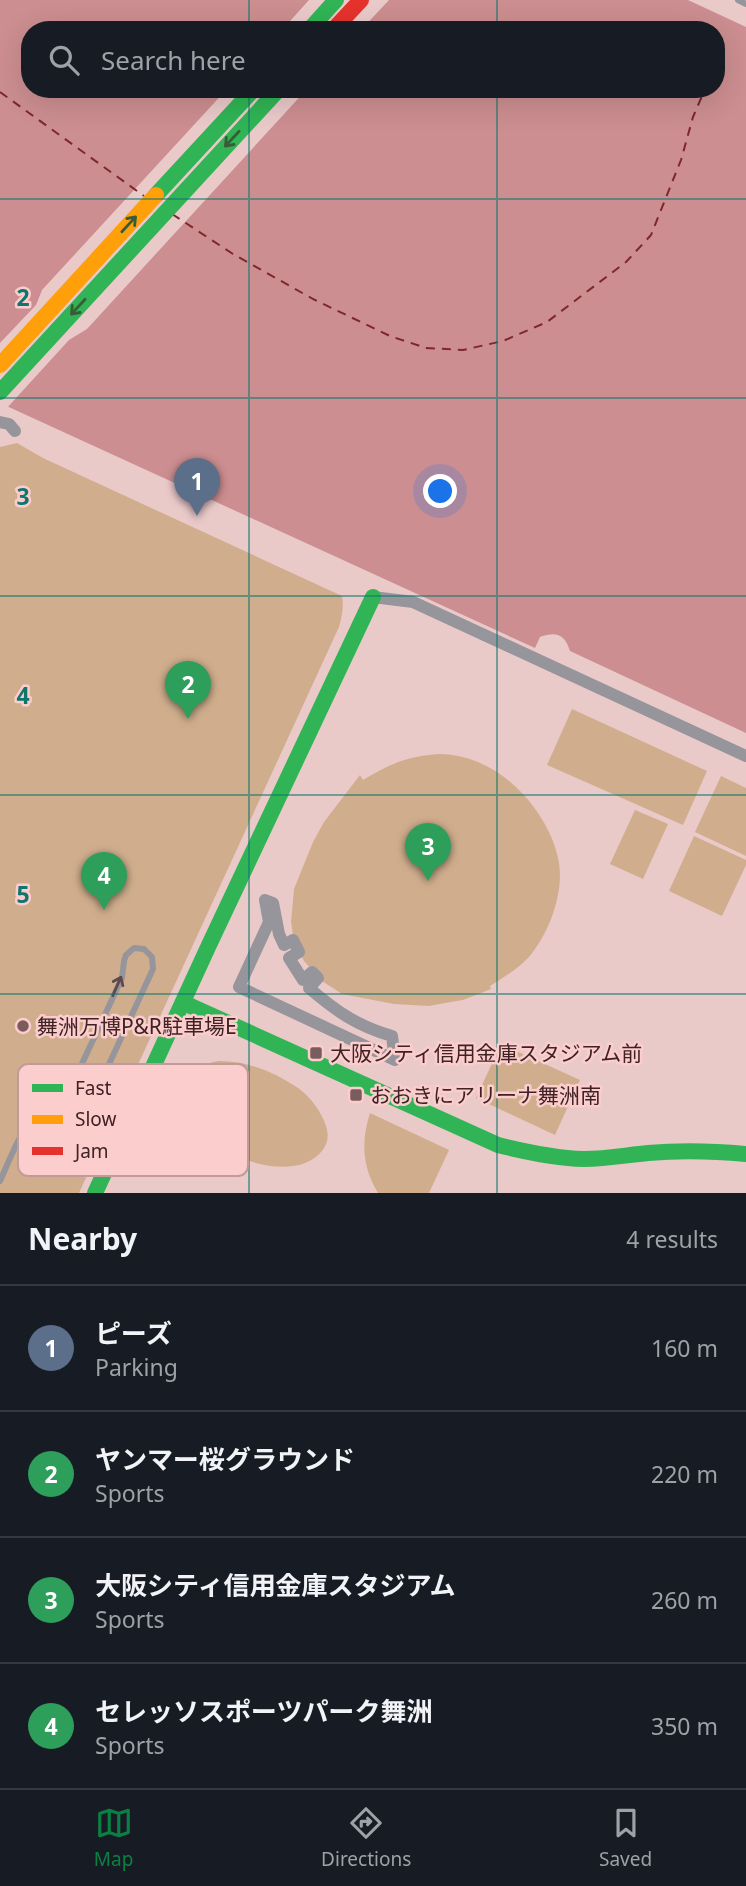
<!DOCTYPE html>
<meta charset="utf-8">
<style>
body{margin:0;font-family:"Noto Sans","Noto Sans JP",sans-serif;background:#242831;color:#f1f3f6}
.you{position:absolute;left:441px;top:492px;width:24px;height:24px;margin:-18px;border:5px solid #fff;border-radius:50%;background:#1a73e8;box-shadow:0 0 0 10px #1a73e833}
.badge{display:grid;place-items:center;width:46px;height:46px;border-radius:50%;background:#0b8043;color:#fff;font-size:23px;font-weight:700}
.pin{position:absolute;translate:-50% -58px;filter:drop-shadow(0 2px 4px #0008)}
.pin::after{content:'';position:absolute;top:37px;width:24px;height:21px;background:inherit;clip-path:polygon(0 0,100% 0,50% 100%)}
.list{margin:0;padding:0;list-style:none}
h2{display:flex;justify-content:space-between;align-items:center;height:91px;margin:0;padding:0 28px;font-size:30px}
h2 small{font-size:23px;font-weight:400;color:#9ea1a6}
.list li{display:grid;grid-template-columns:46px 1fr auto;gap:21px;align-items:center;box-sizing:border-box;height:126px;padding:0 28px;border-top:2px solid #363941}
.list b{display:block;font-size:26px;white-space:nowrap}
.list p{margin:0;font-size:23px;white-space:nowrap;color:#9ea1a6}
.list em{font-size:23px;font-style:normal;color:#9ea1a6}
.icon{flex:none;width:38px;height:38px;fill:none;stroke:currentColor;stroke-width:2;stroke-linecap:round;stroke-linejoin:round}
.map{position:relative;flex:none;width:746px;height:1193px;overflow:hidden}
.search{position:absolute;background:#171b24;box-shadow:0 7px 28px #0002;left:21px;right:21px;top:21px;height:77px;display:flex;align-items:center;gap:18px;box-sizing:border-box;padding:0 24px;border-radius:28px;color:#9ea1a6;font-size:26px}
.sheet{height:595px;background:#171b24}
nav{display:flex;justify-content:space-around;align-items:center;box-sizing:border-box;height:98px;border-top:2px solid #363941;background:#171b24;font-size:19px;color:#9ea1a6}
nav a{display:grid;justify-items:center;gap:4px}
nav .on{color:#0b8043}
.map>svg:first-child{display:block}
.green{fill:#d0ae8d}
.water{fill:#cc8e90;fill-rule:evenodd}
.pier{fill:#eac9c9}
.lines{fill:none;stroke-linecap:round;stroke-linejoin:round}
.ferry{stroke:#7f262f;stroke-width:2;stroke-dasharray:9 7;stroke-linecap:butt}
.lane{stroke:#96959c;stroke-width:6}
.street{stroke:#96959c;stroke-width:12}
.fast{stroke:#30b455;stroke-width:16}
.slow{stroke:#ff9f0a;stroke-width:16}
.jam{stroke:#e5322d;stroke-width:16}
.oneway{stroke:#395c37}
.oneway2{stroke:#5d4a4d}
.grid{fill:none;stroke:#0f766e;stroke-width:2;stroke-opacity:0.55}
.poi-dot{fill:#7b5c5d;stroke:#fccdcd;stroke-width:2.5}
.labels{text-anchor:middle;dominant-baseline:central;stroke-width:5;stroke-linejoin:round;paint-order:stroke}
.poi-label{font-size:21px;fill:#3f2223;stroke:#fccdcd;text-anchor:start}
.key{fill:#fccdcd;stroke:#c39a9a;stroke-width:2}
.key-label{font-size:19px;fill:#3f2223}
.grid-label{font-size:23px;text-anchor:middle;font-weight:bold;fill:#0f766e;stroke:#fccdcd;stroke-width:5;stroke-linejoin:round;paint-order:stroke}
</style>
<div class="map">
<svg width="746" height="1193" viewBox="0 0 746 1193">
<rect width="100%" height="100%" fill="#eac9c9"/>
<!-- green -->
<g class="green">
<path d="M 17,443 L 43,458 L 342,596 C 344,607 342,616 339,627 L 79,1193 L 0,1193 L 0,447 Z"/>
<polygon points="572,709 707,771 683,825 547,765"/>
<path d="M 443,754 C 474,756 500,770 522,793 C 539,811 555,837 559,863 C 564,893 549,934 529,957 C 518,969 504,977 490,986 L 491,989 L 463,1000 L 445,1003 L 429,1006 L 394,1004 L 342,994 L 322,981 L 304,961 L 294,942 L 291,922 L 294,889 L 313,842 L 324,822 L 360,775 L 363,780 C 391,763 410,755 443,754 Z"/>
<polygon points="721,776 746,788 746,856 695,832"/>
<polygon points="635,810 668,824 643,879 610,864"/>
<polygon points="694,836 746,860 746,865 722,916 669,891"/>
<polygon points="501,1044 580,1080 555,1135 476,1098"/>
<path d="M 219,1061 C 249,1061 273,1072 298,1088 C 310,1096 322,1113 326,1126 C 329,1136 328,1143 322,1151 C 288,1193 176,1143 181,1092 C 183,1072 202,1064 219,1061 Z"/>
<path d="M 370,1113 L 449,1150 L 429,1193 L 378,1193 C 362,1167 361,1141 370,1113 Z"/>
</g>
<!-- water -->
<path class="water" d="M 0,0 L 688,0 L 746,27 L 746,733 L 570,651 C 565,634 556,631 540,637 L 535,648 L 0,403 ZM 30,30 L 716,30 L 716,89 L 30,89 Z"/>
<!-- pier -->
<g class="pier">
<polygon points="309,0 389,0 361,30 282,30"/>
<polygon points="227,89 307,89 87,329 69,340 6,409 0,407 0,343 36,305 42,290"/>
</g>
<g class="lines">
<!-- ferry -->
<g class="ferry">
<polyline points="0,92 144,196"/>
<polyline points="172,214 233,254 313,299 390,336 426,348 463,350 503,341 547,322 626,262 651,235 681,160 693,117 705,89"/>
</g>
<!-- lane -->
<g class="lane">
<polyline points="738,0 746,4"/>
<path d="M 0,1181 C 7,1166 24,1122 37,1114 C 57,1102 66,1136 86,1114 L 153,969 L 152,957 L 144,949 L 134,948 L 126,955 L 124,961 L 122,978 L 58,1115"/>
</g>
<!-- street -->
<g class="street">
<polyline points="0,422 9,424 15,431"/>
<polyline points="373,597 413,602 746,756"/>
<path d="M 265,900 L 273,903 L 279,934 L 284,945 L 293,940 L 299,952 L 289,958 L 303,980 L 312,972 L 318,978 L 309,988 C 336,1011 357,1026 392,1036 L 395,1060 L 239,987 L 269,922 Z"/>
</g>
<!-- fast -->
<g class="fast">
<polyline points="309,30 336,0"/>
<polyline points="156,195 254,89"/>
<polyline points="0,392 279,89"/>
<path d="M 184,1003 L 498,1145 C 526,1152 555,1158 584,1159 C 606,1159 627,1155 648,1153 C 681,1150 714,1151 746,1154"/>
<polyline points="95,1193 209,945 373,597"/>
</g>
<!-- slow -->
<polyline class="slow" points="0,365 156,195"/>
<!-- jam -->
<polyline class="jam" points="333,30 361,0"/>
</g>
<!-- one-way arrows -->
<defs><path id="oneway-shaft" d="M-6 0H5M1.5-3L5.5 0L1.5 3" fill="none" stroke-width="1.6" stroke-linecap="round" stroke-linejoin="round" transform="scale(1.75)"/></defs>
<g class="oneway">
<use href="#oneway-shaft" transform="translate(232 139) rotate(133)"/>
<use href="#oneway-shaft" transform="translate(129 224) rotate(-47)"/>
<use href="#oneway-shaft" transform="translate(78 307) rotate(133)"/>
</g>
<use class="oneway2" href="#oneway-shaft" transform="translate(117 986) rotate(-66)"/>
<!-- grid -->
<path class="grid" d="M 249,0 L 249,30M 497,0 L 497,30M 249,89 L 249,1193M 497,89 L 497,1193M 0,199 L 746,199M 0,398 L 746,398M 0,596 L 746,596M 0,795 L 746,795M 0,994 L 746,994"/>
<!-- markers -->
<g class="poi-dot">
<circle cx="23" cy="1026" r="7"/>
<rect x="309" y="1046" width="14" height="14" rx="3.5"/>
<rect x="349" y="1088" width="14" height="14" rx="3.5"/>
</g>
<g class="labels">
<!-- poi labels -->
<g class="poi-label">
<text x="37" y="1026">舞洲万博P&amp;R駐車場E</text>
<text x="330" y="1053">大阪シティ信用金庫スタジアム前</text>
<text x="370" y="1095">おおきにアリーナ舞洲南</text>
</g>
</g>
<!-- legend -->
<rect x="18" y="1064" width="230" height="112" rx="10" class="key"/>
<rect x="32" y="1084" width="31" height="8" fill="#30b455"/>
<rect x="32" y="1115" width="31" height="9" fill="#ff9f0a"/>
<rect x="32" y="1147" width="31" height="8" fill="#e5322d"/>
<g class="key-label">
<text x="75" y="1095">Fast</text>
<text x="75" y="1126">Slow</text>
<text x="75" y="1158">Jam</text>
</g>
<g class="grid-label">
<text x="23" y="306">2</text>
<text x="23" y="505">3</text>
<text x="23" y="704">4</text>
<text x="23" y="903">5</text>
</g>
</svg>
<div class="you"></div>
<div class="pin badge" style="left:197px;top:516px;background:#5c6f8a">1</div>
<div class="pin badge" style="left:188px;top:719px;background:#2e9e5b">2</div>
<div class="pin badge" style="left:428px;top:881px;background:#2e9e5b">3</div>
<div class="pin badge" style="left:104px;top:910px;background:#2e9e5b">4</div>
<div class="search"><svg class="icon" aria-label="search" viewBox="0 0 24 24"><circle cx="10" cy="10" r="6"/><path d="M15 15l6 6"/></svg>Search here</div>
</div>
<section class="sheet">
<h2>Nearby<small>4 results</small></h2>
<ul class="list">
<li><span class="badge" style="background:#5c6f8a">1</span><div><b>ピーズ</b><p>Parking</p></div><em>160 m</em></li>
<li><span class="badge" style="background:#2e9e5b">2</span><div><b>ヤンマー桜グラウンド</b><p>Sports</p></div><em>220 m</em></li>
<li><span class="badge" style="background:#2e9e5b">3</span><div><b>大阪シティ信用金庫スタジアム</b><p>Sports</p></div><em>260 m</em></li>
<li><span class="badge" style="background:#2e9e5b">4</span><div><b>セレッソスポーツパーク舞洲</b><p>Sports</p></div><em>350 m</em></li>
</ul>
</section>
<nav>
<a class="on"><svg class="icon" aria-label="map" viewBox="0 0 24 24"><path d="M3 6l6-2 6 2 6-2v14l-6 2-6-2-6 2zM9 4v14M15 6v14"/></svg>Map</a>
<a><svg class="icon" aria-label="directions" viewBox="0 0 24 24"><path d="M12 3l9 9-9 9-9-9zM9 14v-3h6M13 9l2 2-2 2"/></svg>Directions</a>
<a><svg class="icon" aria-label="saved" viewBox="0 0 24 24"><path d="M7 4h10v16l-5-4-5 4z"/></svg>Saved</a>
</nav>
